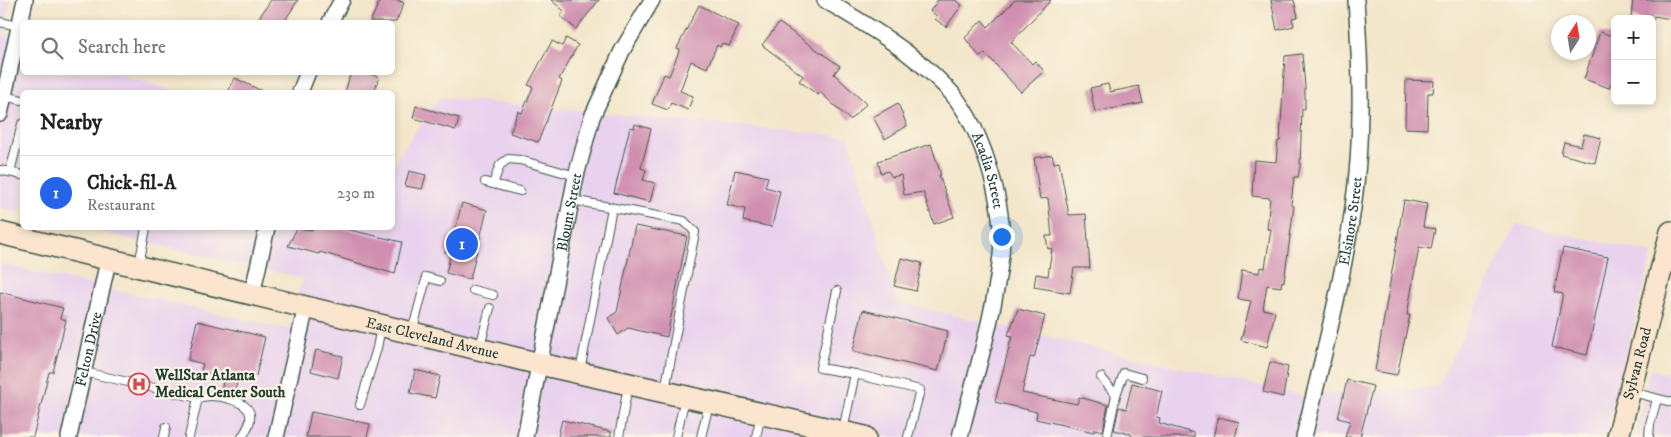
<!DOCTYPE html>
<meta charset="utf-8">
<style>
body{margin:0;font-family:"IM FELL DW Pica",serif;background:#f2f2f2;color:#222}
.controls{position:absolute;right:15px;top:15px;display:grid;overflow:hidden;border-radius:8px;box-shadow:0 2px 8px #0003}
.controls button{width:45px;height:45px;display:grid;place-items:center;padding:0;border:0;border-bottom:1px solid #e0e0e0;background:#fff;color:#222;font:25px sans-serif}
.compass{position:absolute;left:1551px;top:15px;width:45px;height:45px;border-radius:50%;background:#fff;box-shadow:0 2px 8px #0003;rotate:12deg}
.you{position:absolute;left:1001px;top:236px;width:18px;height:18px;margin:-12px;border:4px solid #fff;border-radius:50%;background:#1a73e8;box-shadow:0 0 0 8px #1a73e833}
.badge{display:grid;place-items:center;width:32px;height:32px;border-radius:50%;background:#2563eb;color:#fff;font-size:16px;font-weight:700}
.pin{position:absolute;translate:-50% -50%;border:2px solid #fff;box-shadow:0 1px 5px #0006}
.list{margin:0;padding:0;list-style:none}
h2{display:flex;justify-content:space-between;align-items:center;height:65px;margin:0;padding:0 20px;font-size:21px}
h2 small{font-size:16px;font-weight:400;color:#767676}
.list li{display:grid;grid-template-columns:32px 1fr auto;gap:15px;align-items:center;box-sizing:border-box;height:75px;padding:0 20px;border-top:1px solid #e0e0e0}
.list b{display:block;font-size:19px;white-space:nowrap}
.list p{margin:0;font-size:16px;white-space:nowrap;color:#767676}
.list em{font-size:16px;font-style:normal;color:#767676}
.icon{flex:none;width:28px;height:28px;fill:none;stroke:currentColor;stroke-width:2;stroke-linecap:round;stroke-linejoin:round}
.map{position:relative;flex:none;width:1671px;height:437px;overflow:hidden}
.search{position:absolute;background:#fff;box-shadow:0 2px 8px #0003;left:20px;top:20px;width:375px;height:55px;display:flex;align-items:center;gap:12px;box-sizing:border-box;padding:0 18px;border-radius:8px;color:#767676;font-size:19px}
.panel{position:absolute;background:#fff;box-shadow:0 2px 8px #0003;left:20px;top:90px;width:375px;height:140px;border-radius:8px}
.map>svg:first-child{display:block}
.built{fill:#e9d2ee}
.building{fill:#d08fb0}
.lines{fill:none;stroke-linecap:round;stroke-linejoin:round}
.lane-casing{stroke:#3f564a;stroke-width:10}
.street-casing{stroke:#3f564a;stroke-width:18}
.secondary-casing{stroke:#3f564a;stroke-width:24}
.lane{stroke:#fff;stroke-width:8}
.street{stroke:#fff;stroke-width:15}
.secondary{stroke:#fce5cf;stroke-width:21}
.labels{text-anchor:middle;dominant-baseline:central;stroke-width:4.5;stroke-linejoin:round;paint-order:stroke}
.street-label{font-size:15px;fill:#1f3d34;stroke:#fcf5e5}
.poi-label{font-size:15px;font-weight:bold;fill:#1f3d34;stroke:#fcf5e5;text-anchor:start}
</style>
<div class="map">
<svg width="1671" height="437" viewBox="0 0 1671 437">
<rect width="100%" height="100%" fill="#fcf5e5"/>
<filter id="ink" filterUnits="userSpaceOnUse"><feTurbulence type="fractalNoise" baseFrequency=".02" numOctaves="2"/><feDisplacementMap in="SourceGraphic" scale="10" xChannelSelector="R" yChannelSelector="G"/><feConvolveMatrix kernelMatrix="1 2 1 2 8 2 1 2 1" color-interpolation-filters="sRGB"/></filter>
<filter id="wash" filterUnits="userSpaceOnUse"><feTurbulence type="fractalNoise" baseFrequency=".0096" numOctaves="4" result="noise"/><feDisplacementMap in="SourceGraphic" scale="20" xChannelSelector="R" yChannelSelector="G"/><feGaussianBlur stdDeviation="1.12" result="paint"/><feColorMatrix in="noise" values="0 0 0 0 0 0 0 0 0 0 0 0 0 0 0 0 0 1.4 0 .05"/><feComposite in="paint" operator="in"/></filter>
<g filter="url(#wash)">
<rect width="100%" height="100%" fill="#f3e6ca"/>
<!-- built -->
<g class="built">
<polygon points="0,0 11,0 4,34 22,40 22,72 117,73 175,92 22,92 22,213 0,208"/>
<polygon points="440,97 849,137 897,302 1303,396 1438,387 1516,224 1652,253 1605,437 0,437 0,264 290,330 302,278 83,228 392,228 393,164"/>
<polygon points="1650,370 1671,374 1671,437 1636,437"/>
</g>
<g id="blocks">
<!-- building -->
<g class="building">
<polygon points="271,0 298,0 284,22 256,22"/>
<polygon points="380,0 397,0 404,3 396,22 370,22"/>
<polygon points="551,0 599,0 576,29 560,16 564,11"/>
<polygon points="938,0 955,0 962,5 946,27 935,19 937,16 930,11"/>
<polygon points="1015,0 1051,0 1011,42 1032,64 1035,61 1044,71 1021,92 985,53 980,57 965,38 982,20 988,27"/>
<polygon points="1271,0 1294,0 1298,17 1292,18 1294,26 1277,30"/>
<polygon points="1633,0 1671,0 1671,19 1654,16 1653,21 1631,17"/>
<polygon points="699,5 739,25 729,46 722,43 720,47 717,45 707,68 691,61 680,91 693,96 688,110 671,103 668,110 652,104 664,74 669,76 680,49 677,48"/>
<polygon points="779,23 840,66 834,74 866,104 850,120 820,92 818,95 799,81 803,76 762,45"/>
<polygon points="1600,32 1615,37 1615,72 1609,88 1584,79"/>
<polygon points="566,38 578,45 559,79 562,81 538,142 510,133 518,111 522,113 533,87 528,85 552,41 562,46"/>
<polygon points="1302,54 1305,86 1305,109 1302,109 1300,167 1298,177 1294,177 1291,205 1294,206 1284,282 1282,281 1281,287 1267,285 1263,309 1275,312 1267,347 1241,340 1251,301 1238,299 1242,270 1259,273 1260,267 1265,268 1271,229 1267,229 1270,198 1252,196 1254,160 1276,162 1278,141 1280,141 1285,56"/>
<polygon points="351,72 364,72 379,77 374,92 345,92"/>
<polygon points="235,78 264,92 228,92"/>
<polygon points="1406,80 1434,81 1433,93 1428,93 1427,129 1405,128"/>
<polygon points="1108,84 1110,92 1139,86 1143,103 1095,112 1090,88"/>
<polygon points="898,103 907,126 885,139 873,117"/>
<polygon points="416,106 459,118 456,130 413,118"/>
<polygon points="635,124 651,129 641,168 646,170 643,180 655,183 650,202 614,193 630,127 634,128"/>
<polygon points="1584,134 1601,138 1595,163 1561,154 1564,142 1581,146"/>
<polygon points="931,144 941,175 939,175 954,217 934,224 923,192 904,195 901,175 892,177 888,171 881,173 878,161"/>
<polygon points="1052,155 1054,163 1059,162 1069,215 1086,214 1090,268 1074,268 1070,293 1034,287 1036,274 1048,276 1052,248 1048,249 1046,236 1052,236 1048,198 1040,199 1034,158"/>
<polygon points="735,170 768,177 765,187 780,191 772,227 743,221 745,209 727,205"/>
<polygon points="409,171 426,175 422,189 405,186"/>
<polygon points="1404,200 1427,204 1423,227 1435,229 1431,249 1419,247 1407,315 1410,315 1397,375 1375,371"/>
<polygon points="462,203 487,210 470,279 446,273 451,253 445,252 449,236 453,237"/>
<polygon points="635,226 687,236 667,337 628,328 618,335 608,318 617,312"/>
<polygon points="297,228 312,230 312,228 341,228 402,242 395,274 320,252 319,254 288,246"/>
<polygon points="1563,248 1608,257 1587,355 1552,347 1563,294 1554,292"/>
<polygon points="901,258 922,263 916,291 894,286"/>
<polygon points="0,292 63,308 60,318 66,320 53,372 49,372 33,437 0,437"/>
<polygon points="1018,309 1045,316 1034,358 1030,357 1022,393 1077,404 1079,397 1108,405 1103,431 1095,429 1094,432 1036,419 1037,412 995,402 1012,336 1008,335"/>
<polygon points="863,310 948,331 938,371 853,351"/>
<polygon points="197,321 265,337 256,376 240,372 234,394 221,391 224,377 201,371 203,364 188,360"/>
<polygon points="316,350 343,356 338,378 311,371"/>
<polygon points="1270,362 1288,367 1283,397 1263,392"/>
<polygon points="415,370 440,376 435,398 410,393"/>
<polygon points="1347,380 1373,386 1360,437 1345,437 1350,421 1338,418"/>
<polygon points="1132,383 1162,391 1156,417 1160,418 1159,423 1194,433 1194,437 1131,437 1131,434 1114,430 1119,407 1126,409"/>
<polygon points="311,412 370,424 367,437 306,437"/>
<polygon points="1218,417 1239,422 1235,437 1213,437"/>
<polygon points="562,420 611,432 611,437 558,437"/>
</g>
</g>
</g>
<g filter="url(#ink)">
<use href="#blocks" fill-opacity="0" stroke="#3f564a" stroke-width="1"/>
<g class="lines">
<!-- lane casing -->
<g class="lane-casing">
<g id="lane">
<polyline points="0,22 19,26"/>
<polyline points="4,96 22,100"/>
<polyline points="0,170 22,175"/>
<polyline points="10,172 22,124"/>
<polyline points="485,182 520,191"/>
<polyline points="493,184 500,165 508,159 520,160 576,176"/>
<polyline points="572,200 684,221 695,232 665,390"/>
<polyline points="139,265 146,228"/>
<polyline points="426,277 440,281"/>
<polyline points="473,290 493,295"/>
<polyline points="837,291 820,368 855,374 843,430"/>
<polyline points="412,332 425,283"/>
<polyline points="480,347 490,308"/>
<polyline points="580,371 612,208"/>
<polyline points="84,372 198,398 189,437"/>
<polyline points="855,374 920,390 908,437"/>
<polyline points="1101,377 1116,395"/>
<polyline points="1632,392 1671,402"/>
<path d="M 198,398 C 209,395 215,396 226,398 C 250,404 258,414 242,437"/>
<polyline points="360,405 377,348 381,327"/>
<polyline points="164,437 166,427"/>
<polyline points="619,437 628,386"/>
<polyline points="676,437 685,398"/>
<polyline points="701,437 709,404"/>
<polyline points="756,437 761,415"/>
<polyline points="1107,437 1116,395 1124,373 1142,378"/>
<polyline points="1649,437 1650,424 1657,399"/>
</g>
</g>
<!-- street casing -->
<g class="street-casing">
<g id="street">
<path id="s1" d="M 825,0 C 867,25 911,51 945,86 C 981,121 1006,205 1001,255 C 995,314 974,379 960,437"/>
<polyline points="330,22 342,0"/>
<polyline points="300,92 308,72"/>
<polyline points="0,114 25,0"/>
<polyline points="252,294 267,228"/>
<path id="s2" d="M 69,437 L 108,261"/>
<polyline points="276,437 306,307"/>
<path id="s3" d="M 525,437 L 576,176 L 592,117 L 622,51 L 652,0"/>
<path id="s4" d="M 1304,437 C 1322,361 1342,285 1353,208 C 1363,139 1361,69 1356,0"/>
</g>
</g>
<!-- secondary casing -->
<g class="secondary-casing">
<g id="secondary">
<path id="s5" d="M 0,233 L 540,364 L 865,437"/>
<path id="s6" d="M 1618,437 L 1671,232"/>
</g>
</g>
<!-- lane -->
<use href="#lane" class="lane"/>
<!-- street -->
<use href="#street" class="street"/>
<!-- secondary -->
<use href="#secondary" class="secondary"/>
</g>
</g>
<!-- icons -->
<defs>
<g id="hospital-ring" transform="scale(1.125)"><circle r="9.5" fill="#fcf5e5" stroke="#d1495b" stroke-width="1.5"/><path d="M-5-5h3v3.5h4V-5h3V5h-3V1.5h-4V5h-3Z" fill="#d1495b"/></g>
</defs>
<g fill-rule="evenodd">
<use href="#hospital-ring" x="139" y="384"/>
</g>
<g class="labels">
<!-- street labels -->
<g class="street-label">
<text stroke="none"><textPath href="#s1" startOffset="244">Acadia Street</textPath></text>
<text stroke="none"><textPath href="#s3" startOffset="229">Blount Street</textPath></text>
<text stroke="none"><textPath href="#s4" startOffset="221">Elsinore Street</textPath></text>
<text stroke="none"><textPath href="#s5" startOffset="445">East Cleveland Avenue</textPath></text>
<text stroke="none"><textPath href="#s2" startOffset="90">Felton Drive</textPath></text>
<text stroke="none"><textPath href="#s6" startOffset="76">Sylvan Road</textPath></text>
</g>
<!-- poi labels -->
<g class="poi-label">
<text x="155" y="375">WellStar Atlanta<tspan x="155" dy="17">Medical Center South</tspan></text>
</g>
</g>
</svg>
<div class="controls">
<button>+</button>
<button>−</button>
</div>
<svg class="compass" viewBox="-18 -18 36 36"><path d="M0-13l5 13h-10z" fill="#e53935"/><path d="M0 13l5-13h-10z" fill="#767676"/></svg>
<div class="you"></div>
<div class="pin badge" style="left:462px;top:244px">1</div>
<div class="search"><svg class="icon" aria-label="search" viewBox="0 0 24 24"><circle cx="10" cy="10" r="6"/><path d="M15 15l6 6"/></svg>Search here</div>
<section class="panel">
<h2>Nearby<small></small></h2>
<ul class="list">
<li><span class="badge">1</span><div><b>Chick-fil-A</b><p>Restaurant</p></div><em>230 m</em></li>
</ul>
</section>
</div>
